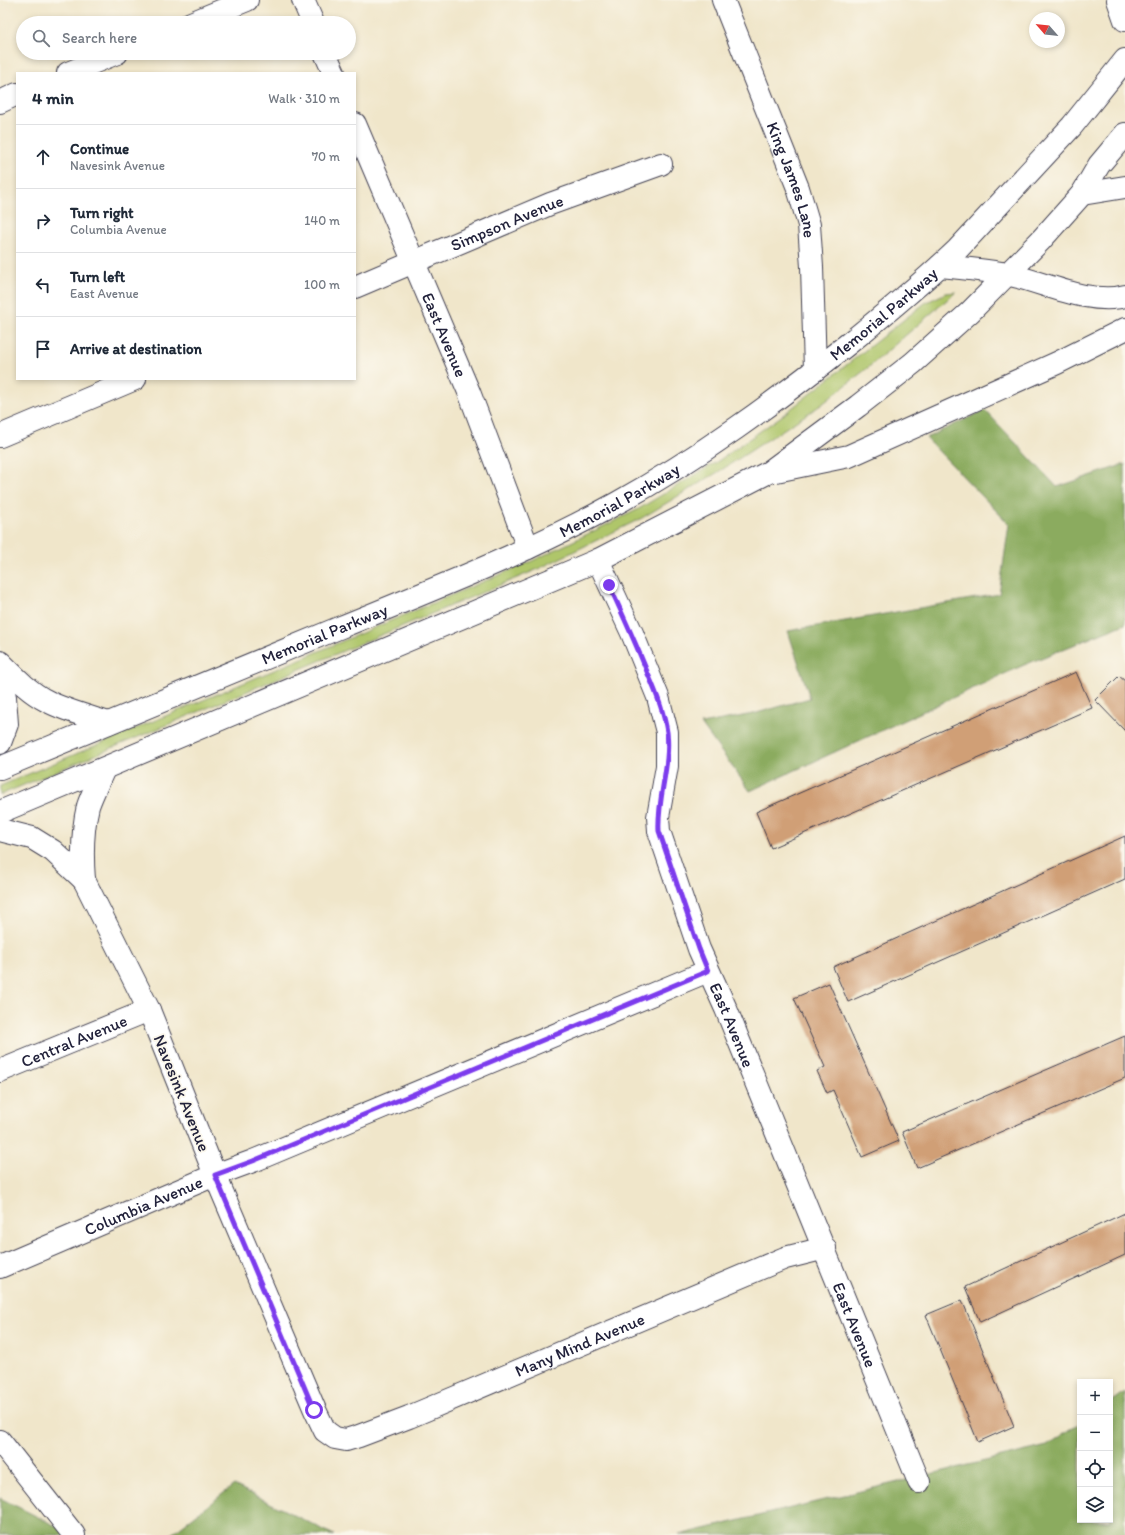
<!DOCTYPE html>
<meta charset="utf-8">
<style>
body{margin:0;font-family:Itim,sans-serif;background:#f6f6f7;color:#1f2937}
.controls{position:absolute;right:12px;bottom:12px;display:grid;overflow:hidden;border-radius:0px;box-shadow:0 2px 6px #0003}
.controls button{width:36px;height:36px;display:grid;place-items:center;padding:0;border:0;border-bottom:1px solid #e0e1e3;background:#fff;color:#1f2937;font:20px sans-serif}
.compass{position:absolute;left:1029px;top:12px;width:36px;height:36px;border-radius:50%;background:#fff;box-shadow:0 2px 6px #0003;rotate:298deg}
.stop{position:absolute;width:12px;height:12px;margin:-9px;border:3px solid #7c3aed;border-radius:50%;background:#fff}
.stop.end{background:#7c3aed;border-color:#fff;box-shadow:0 1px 4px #0008}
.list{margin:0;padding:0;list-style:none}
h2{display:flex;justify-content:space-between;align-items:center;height:52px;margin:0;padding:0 16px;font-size:17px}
h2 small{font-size:13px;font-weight:400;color:#747a83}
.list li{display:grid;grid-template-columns:26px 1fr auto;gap:12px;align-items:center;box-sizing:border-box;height:64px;padding:0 16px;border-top:1px solid #e0e1e3}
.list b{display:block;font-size:15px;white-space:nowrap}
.list p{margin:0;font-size:13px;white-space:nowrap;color:#747a83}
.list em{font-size:13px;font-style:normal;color:#747a83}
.icon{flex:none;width:22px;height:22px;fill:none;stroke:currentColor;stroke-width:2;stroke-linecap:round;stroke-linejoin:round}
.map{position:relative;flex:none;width:1125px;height:1535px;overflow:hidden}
.search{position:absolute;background:#fff;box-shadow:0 2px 6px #0003;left:16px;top:16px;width:340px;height:44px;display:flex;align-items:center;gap:10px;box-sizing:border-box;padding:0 14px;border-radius:22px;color:#747a83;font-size:15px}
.panel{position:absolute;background:#fff;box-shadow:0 2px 6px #0003;left:16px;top:72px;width:340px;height:308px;border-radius:0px}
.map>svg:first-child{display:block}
.green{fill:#afc66b;stroke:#687453}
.forest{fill:#8bab5f;stroke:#56664d}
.building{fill:#d09f76}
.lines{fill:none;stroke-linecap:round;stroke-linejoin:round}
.minor-casing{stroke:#413f50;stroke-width:24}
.tertiary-casing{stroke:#413f50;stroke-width:24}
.trunk-casing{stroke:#413f50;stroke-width:24}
.minor{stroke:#fff;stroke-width:22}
.tertiary{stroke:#fff;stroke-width:22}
.trunk{stroke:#fff;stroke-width:22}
.route{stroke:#7c3aed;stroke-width:5}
.labels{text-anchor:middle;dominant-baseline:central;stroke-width:3.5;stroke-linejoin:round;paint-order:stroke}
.street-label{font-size:17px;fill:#22223b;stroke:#fbf7ec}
</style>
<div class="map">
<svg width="1125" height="1535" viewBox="0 0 1125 1535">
<rect width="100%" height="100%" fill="#fbf7ec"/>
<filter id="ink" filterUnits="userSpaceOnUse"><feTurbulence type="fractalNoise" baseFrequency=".025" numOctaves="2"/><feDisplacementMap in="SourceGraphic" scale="8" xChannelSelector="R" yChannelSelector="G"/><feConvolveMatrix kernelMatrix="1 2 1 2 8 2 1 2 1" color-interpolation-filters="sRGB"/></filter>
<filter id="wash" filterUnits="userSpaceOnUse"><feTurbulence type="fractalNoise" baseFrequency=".012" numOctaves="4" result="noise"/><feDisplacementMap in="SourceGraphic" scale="16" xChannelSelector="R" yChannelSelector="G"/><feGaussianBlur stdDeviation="0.9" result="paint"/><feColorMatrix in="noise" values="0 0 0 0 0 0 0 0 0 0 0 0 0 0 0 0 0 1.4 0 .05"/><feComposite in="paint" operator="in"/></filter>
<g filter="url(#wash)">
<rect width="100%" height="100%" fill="#f0e6ca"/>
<!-- green -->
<polygon class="green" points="956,292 870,366 821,405 723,469 642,518 536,570 0,795 0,786 532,561 637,510 718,461 783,415 925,303 946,293"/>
<!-- forest -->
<g class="forest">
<polygon points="985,410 1057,487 1125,464 1125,624 1024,665 750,791 701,724 753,714 810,698 788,631 999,594 1009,524 926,438"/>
<polygon points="1125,1392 1125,1535 679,1535 1047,1446 1080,1423 1080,1520 1110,1520 1110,1403"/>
<polygon points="234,1485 334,1535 170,1535"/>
<polygon points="0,1498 74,1535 0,1535"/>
</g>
<g id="blocks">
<!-- building -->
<g class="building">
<polygon points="1076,672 1092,708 771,848 756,812"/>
<polygon points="1119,676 1125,681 1125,731 1095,700"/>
<polygon points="1125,836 1125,879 848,1002 833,967"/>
<polygon points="829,983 899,1141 862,1157 833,1090 827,1093 817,1071 825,1067 794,998"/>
<polygon points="1125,1036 1125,1078 917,1168 902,1132"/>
<polygon points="1125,1213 1125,1255 980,1322 965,1287"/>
<polygon points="962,1300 1014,1426 978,1442 926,1315"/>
</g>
</g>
</g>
<g filter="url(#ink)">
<use href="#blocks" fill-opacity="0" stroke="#413f50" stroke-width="1"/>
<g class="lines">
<!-- minor casing -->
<g class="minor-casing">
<g id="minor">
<polyline points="303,0 313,23"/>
<path id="s1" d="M 723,0 L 798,188 L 809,225 L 812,267 L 815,370"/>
<polyline points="1118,0 1125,20"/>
<polyline points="191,23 247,0"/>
<polyline points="325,53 334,73"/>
<polyline points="68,73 117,53"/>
<polyline points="0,102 17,94"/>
<path id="s2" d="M 355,124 L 469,392 L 528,548"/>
<path id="s3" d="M 355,287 L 550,204 L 661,164"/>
<polyline points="0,436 135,379"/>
<path id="s4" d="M 598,560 L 632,633 L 658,697 L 667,732 L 667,766 L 658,817 L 659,831 L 699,949 L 726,1009 L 919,1482"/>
<path id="s5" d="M 708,971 L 253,1161 L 215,1175 L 315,1410 L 325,1431 L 335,1438 L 346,1440 L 359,1436 L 409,1417 L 785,1258 L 825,1248"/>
<path id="s6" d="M 0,1071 L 149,1010"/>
</g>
</g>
<!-- tertiary casing -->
<g class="tertiary-casing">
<g id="tertiary">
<path id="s7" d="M 0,1267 L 215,1175 L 149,1010 L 84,880"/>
<polyline points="0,1441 74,1535"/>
</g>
</g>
<!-- trunk casing -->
<g class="trunk-casing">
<g id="trunk">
<polyline points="1082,194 1125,187"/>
<path d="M 940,266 C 962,268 984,270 1006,274 C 1041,281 1090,306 1125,296"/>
<polyline points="776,471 849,456 1057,363 1125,329"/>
<path d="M 0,662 C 14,676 29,692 47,701 C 66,711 88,716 108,723"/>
<polyline points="0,674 5,697 7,724 0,743"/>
<path id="s8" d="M 0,768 C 113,721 227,674 341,627 C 434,589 529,552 617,503 C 699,458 775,402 848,344 C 885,314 922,283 957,250 L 1072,126 L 1125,60"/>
<polyline points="0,812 598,560 769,472 858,406 913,363 970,312 1041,240 1082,194 1099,165 1125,134"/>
<polyline points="0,830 32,838 53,851 84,880"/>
<path d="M 84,880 C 82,855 82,831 88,806 C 92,794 99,781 104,769"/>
</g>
</g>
<!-- minor -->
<use href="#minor" class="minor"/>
<!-- tertiary -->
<use href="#tertiary" class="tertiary"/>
<!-- trunk -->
<use href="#trunk" class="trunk"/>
</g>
</g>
<g class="lines" filter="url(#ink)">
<!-- route -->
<path class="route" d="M 314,1410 L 215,1175 L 253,1161 L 708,971 L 699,949 L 659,831 C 657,798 671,765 667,732 C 664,712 656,692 648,674 C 636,644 623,615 609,585"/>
</g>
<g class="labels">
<!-- street labels -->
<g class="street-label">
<text stroke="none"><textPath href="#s1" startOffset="193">King James Lane</textPath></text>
<text stroke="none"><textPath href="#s3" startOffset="165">Simpson Avenue</textPath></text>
<text stroke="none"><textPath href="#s8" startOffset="999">Memorial Parkway</textPath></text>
<text stroke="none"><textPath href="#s2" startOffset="229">East Avenue</textPath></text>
<text stroke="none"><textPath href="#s8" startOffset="675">Memorial Parkway</textPath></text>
<text stroke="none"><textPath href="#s8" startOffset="351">Memorial Parkway</textPath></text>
<text stroke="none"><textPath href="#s4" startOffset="493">East Avenue</textPath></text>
<text stroke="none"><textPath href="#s6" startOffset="80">Central Avenue</textPath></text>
<text transform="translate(182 1093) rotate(68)">Navesink Avenue</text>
<text stroke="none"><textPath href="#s7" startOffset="156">Columbia Avenue</textPath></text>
<text stroke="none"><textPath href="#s4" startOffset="817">East Avenue</textPath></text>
<text stroke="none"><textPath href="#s5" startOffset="1088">Many Mind Avenue</textPath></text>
</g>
</g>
</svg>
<div class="controls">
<button>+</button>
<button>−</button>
<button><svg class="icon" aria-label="locate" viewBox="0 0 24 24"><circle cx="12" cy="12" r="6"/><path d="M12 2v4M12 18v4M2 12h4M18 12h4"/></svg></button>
<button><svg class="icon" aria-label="layers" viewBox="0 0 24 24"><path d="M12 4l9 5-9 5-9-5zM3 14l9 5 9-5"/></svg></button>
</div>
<svg class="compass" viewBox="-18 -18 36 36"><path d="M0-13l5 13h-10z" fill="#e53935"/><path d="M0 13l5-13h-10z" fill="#747a83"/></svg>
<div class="stop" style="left:314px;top:1410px"></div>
<div class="stop end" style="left:609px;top:585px"></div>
<div class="search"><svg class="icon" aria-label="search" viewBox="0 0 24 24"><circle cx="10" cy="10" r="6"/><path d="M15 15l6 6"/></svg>Search here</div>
<section class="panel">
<h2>4 min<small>Walk · 310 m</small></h2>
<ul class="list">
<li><svg class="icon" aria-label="ahead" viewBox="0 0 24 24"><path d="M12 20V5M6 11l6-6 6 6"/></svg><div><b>Continue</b><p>Navesink Avenue</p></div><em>70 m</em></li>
<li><svg class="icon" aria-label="right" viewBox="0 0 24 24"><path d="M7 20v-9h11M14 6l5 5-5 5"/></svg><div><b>Turn right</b><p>Columbia Avenue</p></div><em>140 m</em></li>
<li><svg class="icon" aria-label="left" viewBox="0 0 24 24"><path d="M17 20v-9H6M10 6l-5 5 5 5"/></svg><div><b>Turn left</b><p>East Avenue</p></div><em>100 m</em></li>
<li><svg class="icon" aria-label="arrive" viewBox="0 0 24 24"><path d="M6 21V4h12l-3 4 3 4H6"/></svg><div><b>Arrive at destination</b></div></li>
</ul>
</section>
</div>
